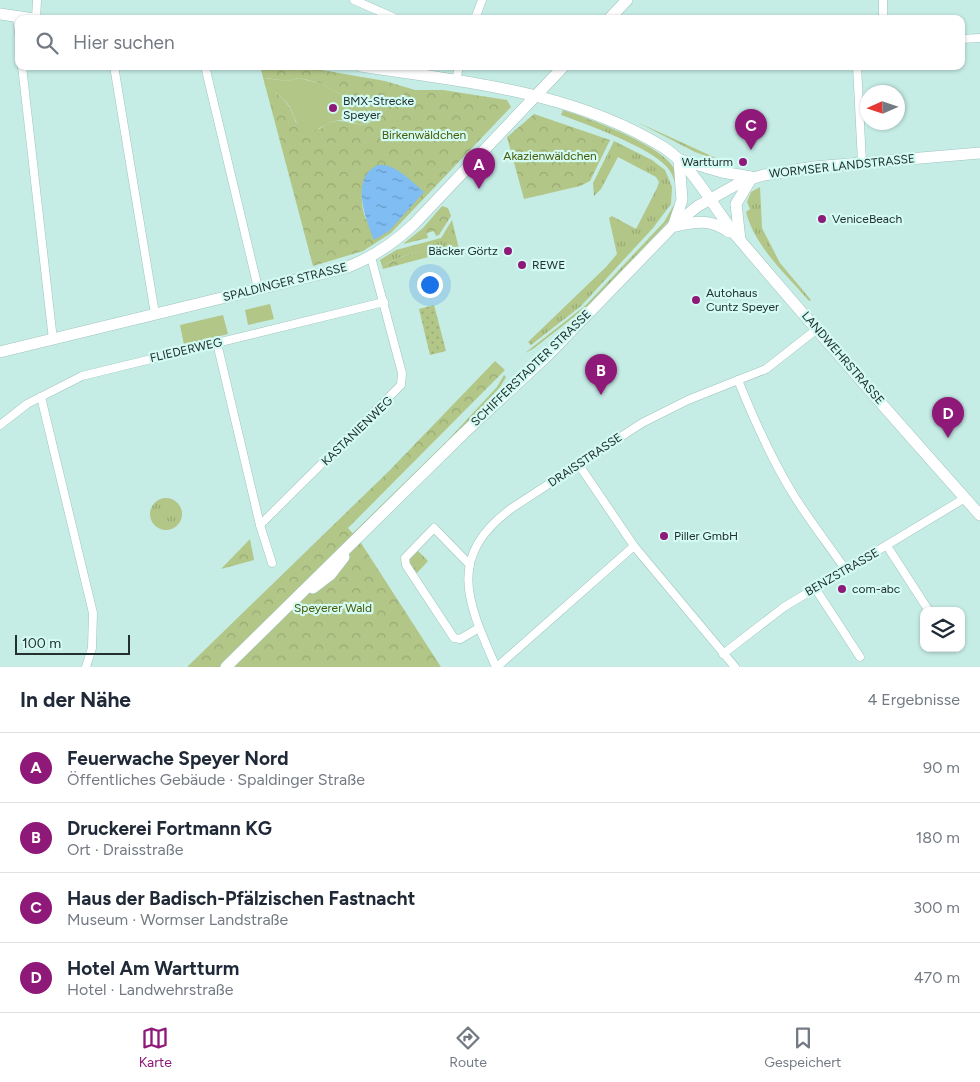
<!DOCTYPE html>
<html lang="de">
<meta charset="utf-8">
<style>
body{margin:0;font-family:Figtree,sans-serif;background:#f2f2f3;color:#1f2937}
.controls{position:absolute;right:15px;bottom:15px;display:grid;overflow:hidden;border-radius:10px;box-shadow:0 1px 4px #0004}
.controls button{width:45px;height:45px;display:grid;place-items:center;padding:0;border:0;border-bottom:1px solid #e0e1e3;background:#fff;color:#1f2937;font:25px sans-serif}
.compass{position:absolute;left:860px;top:85px;width:45px;height:45px;border-radius:50%;background:#fff;box-shadow:0 1px 4px #0004;rotate:267deg}
.scale{position:absolute;left:15px;bottom:12px;width:115px;box-sizing:border-box;padding-left:5px;border:2px solid #22302e;border-top:0;font-size:14px;line-height:18px;white-space:nowrap;color:#22302e;-webkit-text-stroke:4px #d3faf3;paint-order:stroke}
.you{position:absolute;left:429px;top:284px;width:18px;height:18px;margin:-12px;border:4px solid #fff;border-radius:50%;background:#1a73e8;box-shadow:0 0 0 8px #1a73e833}
.badge{display:grid;place-items:center;width:32px;height:32px;border-radius:50%;background:#8f1978;color:#fff;font-size:16px;font-weight:700}
.pin{position:absolute;translate:-50% -41px;filter:drop-shadow(0 1px 2px #0008)}
.pin::after{content:'';position:absolute;top:26px;width:18px;height:15px;background:inherit;clip-path:polygon(0 0,100% 0,50% 100%)}
.list{margin:0;padding:0;list-style:none}
h2{display:flex;justify-content:space-between;align-items:center;height:65px;margin:0;padding:0 20px;font-size:21px}
h2 small{font-size:16px;font-weight:400;color:#747a83}
.list li{display:grid;grid-template-columns:32px 1fr auto;gap:15px;align-items:center;box-sizing:border-box;height:70px;padding:0 20px;border-top:1px solid #e0e1e3}
.list b{display:block;font-size:19px;white-space:nowrap}
.list p{margin:0;font-size:16px;white-space:nowrap;color:#747a83}
.list em{font-size:16px;font-style:normal;color:#747a83}
.icon{flex:none;width:28px;height:28px;fill:none;stroke:currentColor;stroke-width:2;stroke-linecap:round;stroke-linejoin:round}
.map{position:relative;flex:none;width:980px;height:667px;overflow:hidden}
.search{position:absolute;background:#fff;box-shadow:0 1px 4px #0004;left:15px;right:15px;top:15px;height:55px;display:flex;align-items:center;gap:12px;box-sizing:border-box;padding:0 18px;border-radius:10px;color:#747a83;font-size:19px}
.sheet{height:345px;background:#fff}
nav{display:flex;justify-content:space-around;align-items:center;box-sizing:border-box;height:70px;border-top:1px solid #e0e1e3;background:#fff;font-size:14px;color:#747a83}
nav a{display:grid;justify-items:center;gap:2px}
nav .on{color:#8f1978}
.map>svg:first-child{display:block}
.grass{fill:url(#grass-tufts)}
.forest{fill:url(#forest-crowns);fill-rule:evenodd}
.garden{fill:url(#garden-dots)}
.pitch{fill:#b2c687}
.water{fill:url(#water-ripples)}
.lines{fill:none;stroke-linecap:round;stroke-linejoin:round}
.street-casing{stroke:#9fc4be;stroke-width:9}
.secondary-casing{stroke:#9fc4be;stroke-width:12}
.street{stroke:#fff;stroke-width:8}
.secondary{stroke:#fff;stroke-width:11}
.poi-dot{fill:#8f1978;stroke:#d3faf3;stroke-width:2}
.labels{text-anchor:middle;dominant-baseline:central;stroke-width:4.5;stroke-linejoin:round;paint-order:stroke}
.poi-label{font-size:12px;fill:#22302e;stroke:#d3faf3;text-anchor:start}
.park-label{font-size:12px;fill:#495b06;stroke:#d3faf3}
.street-label{font-size:12px;fill:#22302e;stroke:#d3faf3}
</style>
<div class="map">
<svg width="980" height="667" viewBox="0 0 980 667">
<defs>
<pattern id="grass-tufts" width="24" height="20" patternUnits="userSpaceOnUse" patternTransform="scale(1.25)"><rect width="24" height="20" fill="#b2c687"/><path d="M3 7l-1-3M5 7V3M7 7l1-3M15 17l-1-3M17 17v-4M19 17l1-3" fill="none" stroke="#99aa75"/></pattern>
<pattern id="forest-crowns" width="20" height="18" patternUnits="userSpaceOnUse" patternTransform="scale(1.25)"><rect width="20" height="18" fill="#b2c687"/><path d="M2 6a3 3 0 1 1 6 0M12 15a3 3 0 1 1 6 0" fill="none" stroke="#99aa75"/></pattern>
<pattern id="garden-dots" width="8" height="8" patternUnits="userSpaceOnUse" patternTransform="scale(1.25)"><rect width="8" height="8" fill="#b2c687"/><path d="M2 2h.1M6 6h.1" fill="none" stroke="#99aa75" stroke-width="1.8" stroke-linecap="round"/></pattern>
<pattern id="water-ripples" width="26" height="14" patternUnits="userSpaceOnUse" patternTransform="scale(1.25)"><rect width="26" height="14" fill="#7fbdf3"/><path d="M2 4q2-2 4 0t4 0M15 11q2-2 4 0t4 0" fill="none" stroke="#689ac5"/></pattern>
</defs>
<rect width="100%" height="100%" fill="#c6ece6"/>
<!-- grass -->
<g class="grass">
<path d="M 563,110 C 588,118 661,145 673,167 C 676,172 676,180 676,186 C 674,179 672,172 666,166 C 649,147 586,124 561,115 Z"/>
<polygon points="637,122 729,164 695,152"/>
<polygon points="614,141 652,160 665,170 672,187 671,204 653,228 581,306 531,345 528,342 606,267 617,254 609,218 612,216 636,229 657,188 659,182 656,177 618,157 601,189 594,196 593,183"/>
<path d="M 760,187 L 762,228 L 780,263 L 811,300 L 809,301 C 786,274 755,247 746,212 L 750,209 L 747,202 L 751,192 Z"/>
<polygon points="675,203 671,218 667,223 588,306 533,349 525,353 586,305 664,222"/>
<path d="M 452,220 L 458,245 C 437,247 400,254 382,266 L 380,260 L 396,250 L 441,238 Z"/>
<polygon points="504,375 506,377 500,387 442,449 216,667 447,441 497,387"/>
<circle cx="166" cy="514" r="16"/>
<polygon points="416,549 428,561 417,573 408,563 409,557"/>
</g>
<!-- forest -->
<g class="forest">
<path d="M 260,66 L 299,66 L 385,81 L 415,90 L 443,90 L 507,100 L 511,107 L 391,233 L 363,251 L 313,266 ZM 266,78 L 287,81 L 299,78 L 308,80 L 322,84 L 345,97 L 369,102 L 374,119 L 366,125 C 349,125 336,114 320,129 L 296,123 C 291,106 284,97 268,87 ZM 383,165 L 366,220 C 359,200 360,182 375,167 Z"/>
<polygon points="534,114 610,140 590,181 580,186 524,199 507,137"/>
<polygon points="442,206 448,208 451,216 439,235 436,236 434,231 427,233 428,238 403,244 423,228"/>
<path d="M 458,245 L 459,249 L 383,269 L 382,266 C 399,255 437,246 458,245 Z"/>
<polygon points="495,361 505,370 348,528 361,543 441,667 187,667 390,470"/>
<polygon points="250,539 254,560 221,569"/>
</g>
<!-- garden -->
<polygon class="garden" points="434,305 446,351 430,355 419,309"/>
<!-- pitch -->
<g class="pitch">
<path d="M 264,78 L 287,81 L 299,78 L 322,84 L 345,97 L 369,102 L 374,105 L 376,114 L 366,125 C 355,125 346,118 335,121 C 323,124 317,132 305,134 C 294,125 295,113 287,103 C 281,95 273,91 265,85 Z"/>
<polygon points="270,304 274,319 248,325 245,310"/>
<polygon points="223,315 228,334 184,345 180,325"/>
</g>
<!-- water -->
<path class="water" d="M 378,165 C 395,163 412,182 424,192 L 389,231 L 374,240 C 366,219 349,178 378,165 Z"/>
<g class="lines">
<!-- street casing -->
<g class="street-casing">
<g id="street">
<polyline points="354,0 397,19"/>
<polyline points="883,0 883,19"/>
<polyline points="17,16 19,34"/>
<polyline points="36,19 37,0"/>
<polyline points="475,19 482,0"/>
<polyline points="961,39 980,38"/>
<polyline points="22,66 53,340"/>
<polyline points="114,66 155,314"/>
<polyline points="205,66 258,288"/>
<polyline points="857,66 862,162"/>
<polyline points="456,81 459,66"/>
<polyline points="217,343 260,525 272,563"/>
<path d="M 738,380 C 754,420 771,458 793,494 C 809,520 828,544 845,569"/>
<polyline points="41,397 93,613 92,648 86,667"/>
<polyline points="0,425 27,404 82,376 384,302"/>
<polyline points="579,465 634,546 735,667"/>
<polyline points="260,525 401,385 402,373 371,257"/>
<polyline points="887,546 929,611"/>
<polyline points="470,565 434,528 405,558 406,565 454,638 460,639 479,628"/>
<polyline points="815,588 860,657"/>
<polyline points="723,654 784,607 965,498"/>
<path d="M 496,667 C 468,603 445,557 512,508 L 642,423 L 688,400 L 766,369 L 817,329"/>
<polyline points="497,667 634,546"/>
</g>
</g>
<!-- secondary casing -->
<g class="secondary-casing">
<g id="secondary">
<polyline points="0,14 34,19"/>
<polyline points="609,19 627,0"/>
<path d="M 361,66 C 464,82 572,91 663,147 C 695,167 714,210 739,239 C 818,332 899,424 980,515"/>
<polyline points="681,160 722,172 751,177"/>
<polyline points="674,224 682,200 679,160"/>
<path d="M 676,226 C 696,221 711,219 729,232"/>
<polyline points="740,240 736,204 751,179"/>
<path d="M 0,352 L 345,268 C 372,258 393,244 414,224 L 564,66"/>
<polyline points="313,588 330,575 344,557"/>
<polyline points="226,667 464,433 548,355 673,226 698,206 743,181 764,175 814,167 980,153"/>
</g>
</g>
<!-- street -->
<use href="#street" class="street"/>
<!-- secondary -->
<use href="#secondary" class="secondary"/>
</g>
<!-- markers -->
<g class="poi-dot">
<circle cx="333" cy="108" r="5"/>
<circle cx="743" cy="162" r="5"/>
<circle cx="822" cy="219" r="5"/>
<circle cx="508" cy="251" r="5"/>
<circle cx="522" cy="265" r="5"/>
<circle cx="696" cy="300" r="5"/>
<circle cx="664" cy="536" r="5"/>
<circle cx="842" cy="589" r="5"/>
</g>
<g class="labels">
<!-- poi labels -->
<g class="poi-label">
<text x="343" y="101">BMX-Strecke<tspan x="343" dy="14">Speyer</tspan></text>
<text x="733" y="162" text-anchor="end">Wartturm</text>
<text x="832" y="219">VeniceBeach</text>
<text x="498" y="251" text-anchor="end">Bäcker Görtz</text>
<text x="532" y="265">REWE</text>
<text x="706" y="293">Autohaus<tspan x="706" dy="14">Cuntz Speyer</tspan></text>
<text x="674" y="536">Piller GmbH</text>
<text x="852" y="589">com-abc</text>
</g>
<!-- park labels -->
<g class="park-label">
<text x="424" y="135">Birkenwäldchen</text>
<text x="550" y="156">Akazienwäldchen</text>
<text x="333" y="608">Speyerer Wald</text>
</g>
<!-- street labels -->
<g class="street-label">
<text transform="translate(842 166) rotate(-6)">WORMSER LANDSTRASSE</text>
<text transform="translate(285 282) rotate(-14)">SPALDINGER STRASSE</text>
<text transform="translate(186 350) rotate(-13)">FLIEDERWEG</text>
<text transform="translate(843 358) rotate(49)">LANDWEHRSTRASSE</text>
<text transform="translate(531 368) rotate(-44)">SCHIFFERSTADTER STRASSE</text>
<text transform="translate(357 431) rotate(-44)">KASTANIENWEG</text>
<text transform="translate(585 460) rotate(-34)">DRAISSTRASSE</text>
<text transform="translate(842 572) rotate(-30)">BENZSTRASSE</text>
</g>
</g>
</svg>
<div class="controls">
<button><svg class="icon" aria-label="layers" viewBox="0 0 24 24"><path d="M12 4l9 5-9 5-9-5zM3 14l9 5 9-5"/></svg></button>
</div>
<svg class="compass" viewBox="-18 -18 36 36"><path d="M0-13l5 13h-10z" fill="#e53935"/><path d="M0 13l5-13h-10z" fill="#747a83"/></svg>
<div class="scale">100 m</div>
<div class="you"></div>
<div class="pin badge" style="left:479px;top:189px">A</div>
<div class="pin badge" style="left:601px;top:395px">B</div>
<div class="pin badge" style="left:751px;top:150px">C</div>
<div class="pin badge" style="left:948px;top:438px">D</div>
<div class="search"><svg class="icon" aria-label="search" viewBox="0 0 24 24"><circle cx="10" cy="10" r="6"/><path d="M15 15l6 6"/></svg>Hier suchen</div>
</div>
<section class="sheet">
<h2>In der Nähe<small>4 Ergebnisse</small></h2>
<ul class="list">
<li><span class="badge">A</span><div><b>Feuerwache Speyer Nord</b><p>Öffentliches Gebäude · Spaldinger Straße</p></div><em>90 m</em></li>
<li><span class="badge">B</span><div><b>Druckerei Fortmann KG</b><p>Ort · Draisstraße</p></div><em>180 m</em></li>
<li><span class="badge">C</span><div><b>Haus der Badisch-Pfälzischen Fastnacht</b><p>Museum · Wormser Landstraße</p></div><em>300 m</em></li>
<li><span class="badge">D</span><div><b>Hotel Am Wartturm</b><p>Hotel · Landwehrstraße</p></div><em>470 m</em></li>
</ul>
</section>
<nav>
<a class="on"><svg class="icon" aria-label="map" viewBox="0 0 24 24"><path d="M3 6l6-2 6 2 6-2v14l-6 2-6-2-6 2zM9 4v14M15 6v14"/></svg>Karte</a>
<a><svg class="icon" aria-label="directions" viewBox="0 0 24 24"><path d="M12 3l9 9-9 9-9-9zM9 14v-3h6M13 9l2 2-2 2"/></svg>Route</a>
<a><svg class="icon" aria-label="saved" viewBox="0 0 24 24"><path d="M7 4h10v16l-5-4-5 4z"/></svg>Gespeichert</a>
</nav>
